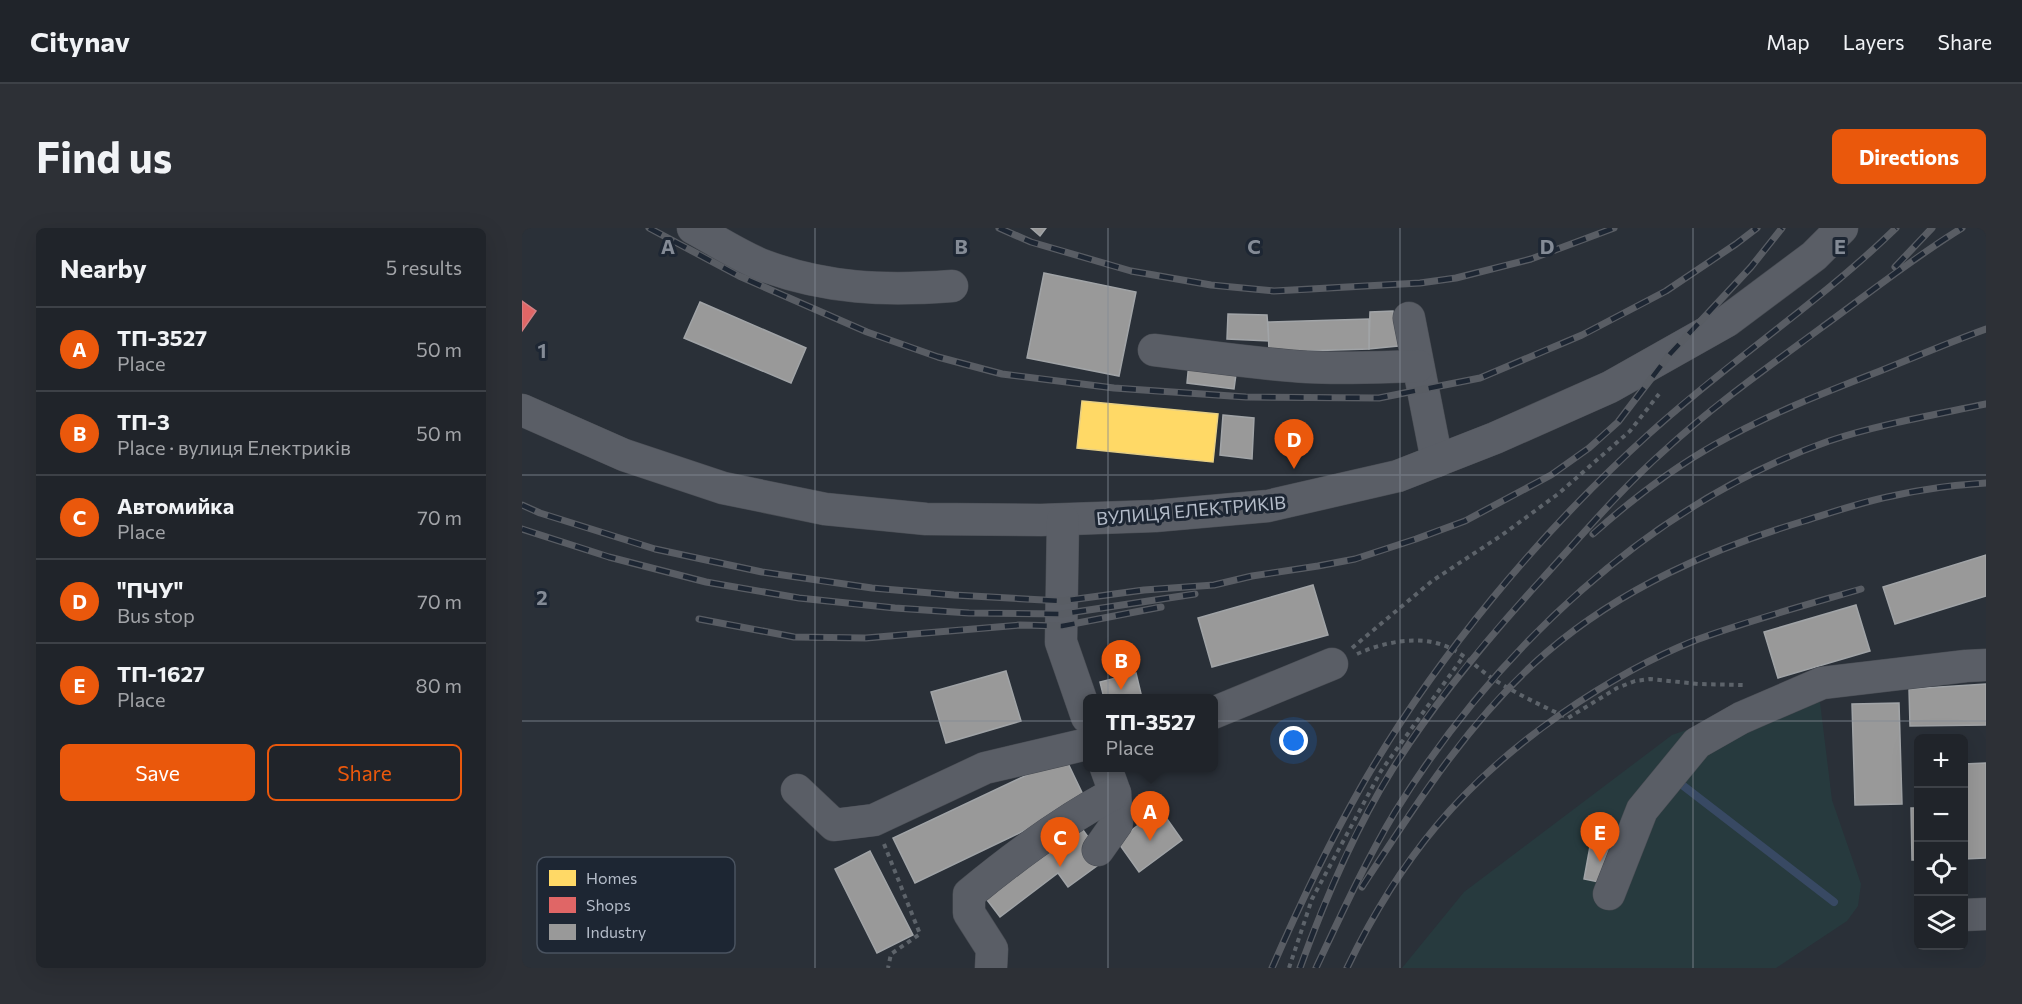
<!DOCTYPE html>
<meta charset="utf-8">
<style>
body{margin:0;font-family:Commissioner,sans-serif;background:#2d3036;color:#f1f3f6}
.controls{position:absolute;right:18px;bottom:18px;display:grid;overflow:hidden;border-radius:9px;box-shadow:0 6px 24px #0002}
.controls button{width:54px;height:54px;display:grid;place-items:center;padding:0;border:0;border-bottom:2px solid #3d4147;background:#20242a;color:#f1f3f6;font:30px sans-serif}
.you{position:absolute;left:772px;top:513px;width:21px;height:21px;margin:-15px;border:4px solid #fff;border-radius:50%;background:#1a73e8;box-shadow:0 0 0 9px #1a73e833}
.badge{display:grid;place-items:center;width:39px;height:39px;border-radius:50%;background:#ea580c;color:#fff;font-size:20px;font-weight:700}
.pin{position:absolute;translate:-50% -50px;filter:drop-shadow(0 2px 3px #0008)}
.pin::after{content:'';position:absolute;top:32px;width:21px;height:18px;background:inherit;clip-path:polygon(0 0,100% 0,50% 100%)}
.popup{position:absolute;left:561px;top:466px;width:135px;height:78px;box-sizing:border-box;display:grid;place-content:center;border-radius:9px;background:#20242a;filter:drop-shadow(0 2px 4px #0005);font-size:20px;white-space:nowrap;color:#a2a4a8}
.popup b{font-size:22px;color:#f1f3f6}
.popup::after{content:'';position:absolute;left:50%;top:100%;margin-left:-12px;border:12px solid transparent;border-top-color:#20242a}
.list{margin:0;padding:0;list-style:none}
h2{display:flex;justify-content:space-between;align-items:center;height:78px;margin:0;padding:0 24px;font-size:26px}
h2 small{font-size:20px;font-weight:400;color:#a2a4a8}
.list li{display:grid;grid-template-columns:39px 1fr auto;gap:18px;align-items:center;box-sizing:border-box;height:84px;padding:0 24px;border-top:2px solid #3d4147}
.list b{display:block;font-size:22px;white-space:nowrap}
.list p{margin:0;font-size:20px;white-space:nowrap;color:#a2a4a8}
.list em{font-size:20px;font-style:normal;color:#a2a4a8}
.actions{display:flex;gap:12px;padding:18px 24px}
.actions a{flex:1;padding:14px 0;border:2px solid #ea580c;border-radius:9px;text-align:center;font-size:21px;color:#ea580c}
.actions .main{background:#ea580c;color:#fff}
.icon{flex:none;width:33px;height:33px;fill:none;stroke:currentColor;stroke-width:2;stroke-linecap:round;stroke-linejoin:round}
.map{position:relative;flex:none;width:1464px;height:740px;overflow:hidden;border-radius:9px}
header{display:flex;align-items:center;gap:36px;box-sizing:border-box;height:84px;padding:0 30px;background:#20242a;border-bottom:2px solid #3d4147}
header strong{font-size:28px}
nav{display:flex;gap:33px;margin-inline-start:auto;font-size:21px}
.intro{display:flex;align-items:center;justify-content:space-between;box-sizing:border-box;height:144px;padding:0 36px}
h1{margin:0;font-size:42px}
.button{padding:15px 27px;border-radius:9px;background:#ea580c;color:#fff;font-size:21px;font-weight:700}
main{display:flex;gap:36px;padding:0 36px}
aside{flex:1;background:#20242a;border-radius:9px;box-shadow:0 6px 24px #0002}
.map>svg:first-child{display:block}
.green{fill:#273a3e}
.homes{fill:#ffd966;stroke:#e8d084;stroke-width:1.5}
.shops{fill:#e06666;stroke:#d38084;stroke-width:1.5}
.industry{fill:#999;stroke:#a1a4a7;stroke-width:1.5}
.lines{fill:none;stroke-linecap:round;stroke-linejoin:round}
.stream{stroke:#384963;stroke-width:8}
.minor-casing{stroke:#484c53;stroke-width:33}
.path{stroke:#5d636a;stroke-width:4;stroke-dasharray:4.5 4.5;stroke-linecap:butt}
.minor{stroke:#5a5e66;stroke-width:32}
.rail-casing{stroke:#595d64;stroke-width:7}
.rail{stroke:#1d2633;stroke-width:4.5;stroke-dasharray:14;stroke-linecap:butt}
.grid{fill:none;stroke:#848b96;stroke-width:1.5;stroke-opacity:0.55}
.labels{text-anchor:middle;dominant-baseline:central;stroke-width:6;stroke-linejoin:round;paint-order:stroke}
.street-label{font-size:18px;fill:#b4bcc9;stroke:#1d2633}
.key{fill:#1d2633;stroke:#4a5360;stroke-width:1.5}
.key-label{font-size:16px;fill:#b4bcc9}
.grid-label{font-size:20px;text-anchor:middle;font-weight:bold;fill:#848b96;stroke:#1d2633;stroke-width:6;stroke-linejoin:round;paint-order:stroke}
</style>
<header>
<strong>Citynav</strong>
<nav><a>Map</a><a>Layers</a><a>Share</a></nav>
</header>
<div class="intro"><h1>Find us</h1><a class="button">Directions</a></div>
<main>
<aside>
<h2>Nearby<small>5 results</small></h2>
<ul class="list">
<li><span class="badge">A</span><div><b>ТП-3527</b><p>Place</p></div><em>50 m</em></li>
<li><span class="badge">B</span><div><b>ТП-3</b><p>Place · вулиця Електриків</p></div><em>50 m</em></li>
<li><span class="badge">C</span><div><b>Автомийка</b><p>Place</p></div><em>70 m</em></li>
<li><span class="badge">D</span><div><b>&quot;ПЧУ&quot;</b><p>Bus stop</p></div><em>70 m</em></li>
<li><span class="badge">E</span><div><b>ТП-1627</b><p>Place</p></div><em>80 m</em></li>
</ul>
<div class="actions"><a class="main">Save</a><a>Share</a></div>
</aside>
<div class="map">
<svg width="1464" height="740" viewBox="0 0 1464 740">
<rect width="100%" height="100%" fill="#2a3038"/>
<!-- green -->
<polygon class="green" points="1298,474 1310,572 1339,656 1336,678 1325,693 1254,740 880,740 942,664 1150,507 1228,480"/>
<!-- homes -->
<polygon class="homes" points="560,173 696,186 691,234 555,220"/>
<!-- shops -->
<polygon class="shops" points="0,73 14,83 0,103"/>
<!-- industry -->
<g class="industry">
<polygon points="509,0 524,0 518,8"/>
<polygon points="522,45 614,64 597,148 505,130"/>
<polygon points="178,74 284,120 269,155 162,110"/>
<polygon points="871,83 876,118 847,121 848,84"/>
<polygon points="706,86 745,87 747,113 705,111"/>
<polygon points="847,91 847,121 747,124 746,94"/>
<polygon points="667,134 715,139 712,161 665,155"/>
<polygon points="701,187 732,190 730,231 698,227"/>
<polygon points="1464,327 1464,368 1373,396 1361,359"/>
<polygon points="791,357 806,407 690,439 676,390"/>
<polygon points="1334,377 1348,423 1256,450 1242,404"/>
<polygon points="484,443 499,493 424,515 409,464"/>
<polygon points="614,445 620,470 582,470 578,454"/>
<polygon points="1464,456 1464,497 1388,498 1387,461"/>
<polygon points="1377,475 1380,576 1333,577 1330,476"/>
<polygon points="543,529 564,573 393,655 371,610"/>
<polygon points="1464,535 1464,630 1442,631 1442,536"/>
<polygon points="1389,580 1396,580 1396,632 1390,632"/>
<polygon points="638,581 660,612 617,644 595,613"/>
<polygon points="558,598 583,632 546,659 536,645 478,689 462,668"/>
<polygon points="1069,613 1094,618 1087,656 1062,651"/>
<polygon points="348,623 391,707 355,725 313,641"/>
</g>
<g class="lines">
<!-- stream -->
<polyline class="stream" points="1155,553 1312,674"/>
<!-- minor casing -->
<g class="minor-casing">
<g id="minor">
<path d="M 171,0 C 193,12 216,27 240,37 C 304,61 363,63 430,58"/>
<polyline points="887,90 915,233"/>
<path d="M 632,122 C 683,128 734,136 785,139 C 822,141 859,139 896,138"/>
<polyline points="0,182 102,227 201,260 303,281 404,291 519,292 633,288 746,278 876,248 973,210 1088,159 1205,93 1292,28 1320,0"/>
<polyline points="541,292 539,414 565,489"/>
<polyline points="691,485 810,436"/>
<polyline points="275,562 312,597 352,592 463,540 565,516"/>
<polyline points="576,622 595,595 593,565 584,540"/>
<polyline points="1087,666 1120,582 1175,515 1219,490 1300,455 1444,438 1464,437"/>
<polyline points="1442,687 1464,686"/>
<path d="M 469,740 L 470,721 L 447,685 L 447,666 C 493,628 540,593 593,565"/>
</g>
</g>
<!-- path -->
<g class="path">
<polyline points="830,420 910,353 980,307 1036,266 1108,203 1137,166"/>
<path d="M 835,426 C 864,413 901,406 930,421 C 944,428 958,442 971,451 C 995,466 1020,478 1046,490 L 1095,460 L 1113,453 L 1128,451 L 1176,456 L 1221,457"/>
<polyline points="362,616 398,706 369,726 366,740"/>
<polyline points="767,740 790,671 859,543 941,429"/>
</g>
<!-- minor -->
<use href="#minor" class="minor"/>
<!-- rail casing -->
<g class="rail-casing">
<g id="rail">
<polyline points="127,0 217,48 345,104 416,129 480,146 592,160 724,169 857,170 958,150 1060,107 1144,63 1214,16 1235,0"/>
<polyline points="477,0 509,14 609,43 689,57 752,63 898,55 934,50 1009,31 1092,0"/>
<polyline points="1373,39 1410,0"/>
<polyline points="0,277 18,285 133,321 240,344 350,360 432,367 540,373 622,362 692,357 730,348 796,338 833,331 894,311 943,293 1029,247 1067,220 1096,194 1148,126 1229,39 1260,0"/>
<polyline points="0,301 87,329 184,354 277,370 373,380 447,385 540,386 673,366"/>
<path d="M 1071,306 C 1108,273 1148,242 1192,217 C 1245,187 1301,165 1358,143 C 1393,129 1428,114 1464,101"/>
<polyline points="177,391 272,409 344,410 498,397 540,398 639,379"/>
<path d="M 840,659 C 894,576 949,489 1025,424 C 1100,360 1189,321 1282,293 C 1311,284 1340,274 1370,268 C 1400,261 1433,257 1464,255"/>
<path d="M 750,740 C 777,678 806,617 839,559 C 913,430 1018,304 1128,205 C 1207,133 1297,75 1374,0"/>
<path d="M 778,740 C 803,671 831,605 870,542 C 913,473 965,411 1020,351 C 1060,307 1099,261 1143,222 C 1192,177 1246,139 1299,100 C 1346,66 1391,30 1440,0"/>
<path d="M 794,740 C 819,687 843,634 873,584 C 972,424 1127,276 1307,213 C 1358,196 1412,187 1464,176"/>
<path d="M 825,740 C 878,630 939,556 1039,486 C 1081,457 1126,431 1174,412 C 1228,392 1284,377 1339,361"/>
</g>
</g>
<!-- rail -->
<use href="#rail" class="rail"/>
</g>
<!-- grid -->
<path class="grid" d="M 293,0 L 293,740M 586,0 L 586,740M 878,0 L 878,740M 1171,0 L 1171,740M 0,247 L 1464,247M 0,493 L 1464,493"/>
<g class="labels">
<!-- street labels -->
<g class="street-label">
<text transform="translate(669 282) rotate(-5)">ВУЛИЦЯ ЕЛЕКТРИКІВ</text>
</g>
</g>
<!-- legend -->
<rect x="15" y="629" width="198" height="96" rx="9" class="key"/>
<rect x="27" y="642" width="27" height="16" fill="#ffd966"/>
<rect x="27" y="669" width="27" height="16" fill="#e06666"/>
<rect x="27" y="696" width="27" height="16" fill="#999"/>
<g class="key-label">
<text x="64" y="656">Homes</text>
<text x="64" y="683">Shops</text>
<text x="64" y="710">Industry</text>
</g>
<g class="grid-label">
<text x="146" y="26">A</text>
<text x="439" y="26">B</text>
<text x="732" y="26">C</text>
<text x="1025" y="26">D</text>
<text x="1318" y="26">E</text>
<text x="20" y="130">1</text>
<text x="20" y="377">2</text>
</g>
</svg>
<div class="controls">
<button>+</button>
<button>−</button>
<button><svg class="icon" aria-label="locate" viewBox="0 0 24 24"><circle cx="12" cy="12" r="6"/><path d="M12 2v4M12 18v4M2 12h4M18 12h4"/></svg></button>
<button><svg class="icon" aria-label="layers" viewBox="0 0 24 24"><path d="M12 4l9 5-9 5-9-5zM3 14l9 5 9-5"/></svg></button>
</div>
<div class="you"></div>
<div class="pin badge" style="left:628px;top:613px">A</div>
<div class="popup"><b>ТП-3527</b>Place</div>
<div class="pin badge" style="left:599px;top:462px">B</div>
<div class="pin badge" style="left:538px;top:639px">C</div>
<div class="pin badge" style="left:772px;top:241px">D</div>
<div class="pin badge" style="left:1078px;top:634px">E</div>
</div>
</main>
